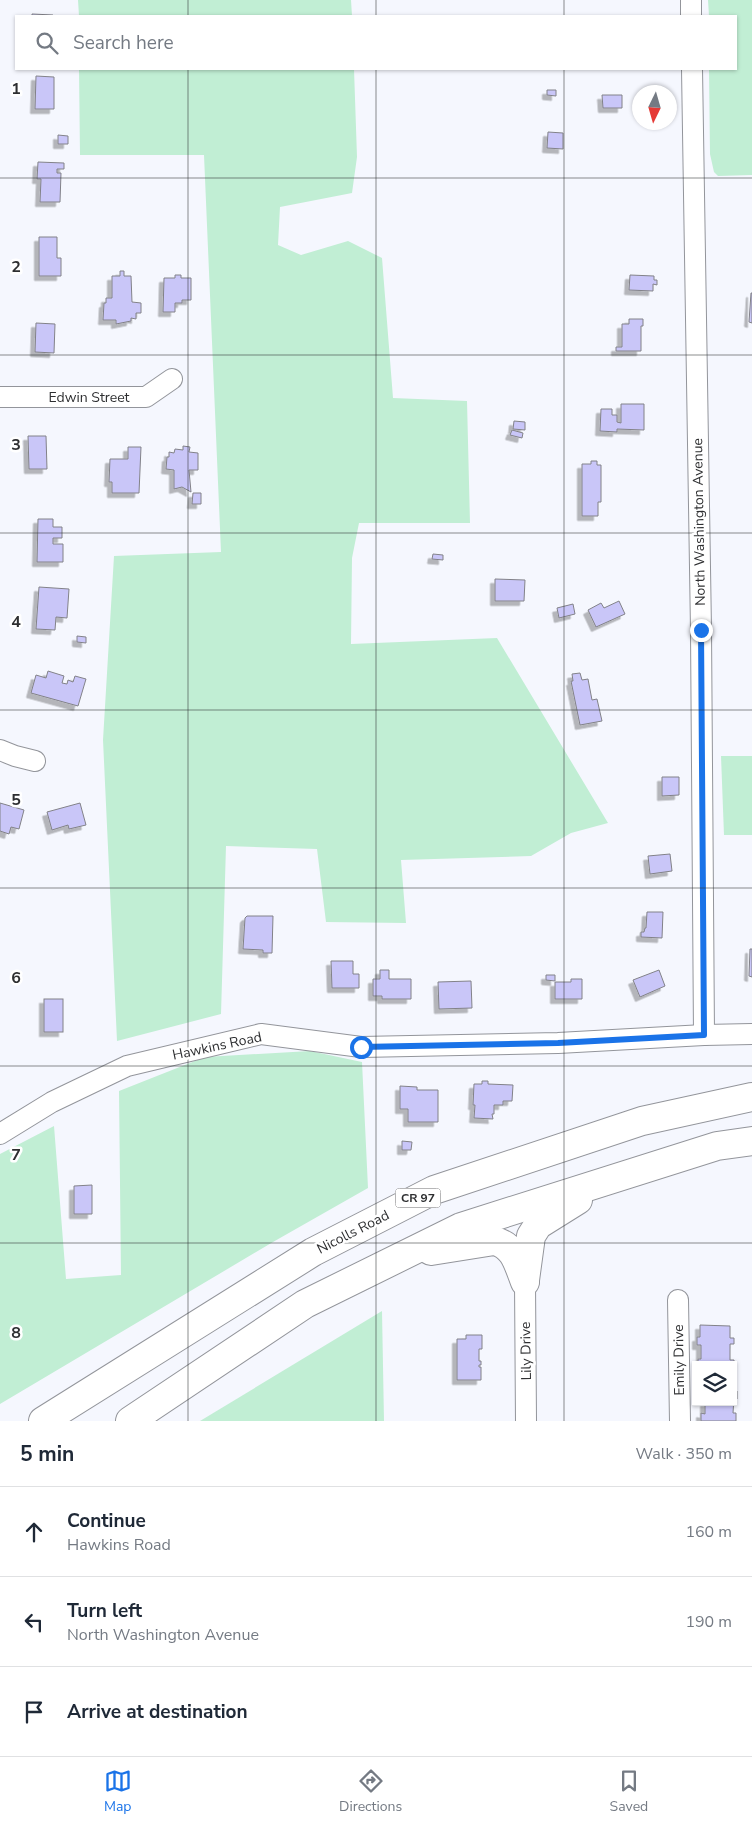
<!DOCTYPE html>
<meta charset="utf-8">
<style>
body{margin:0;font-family:"Nunito Sans",sans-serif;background:#f6f6f7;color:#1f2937}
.controls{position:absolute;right:15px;bottom:15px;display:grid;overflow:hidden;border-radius:0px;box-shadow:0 1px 4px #0004}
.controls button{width:45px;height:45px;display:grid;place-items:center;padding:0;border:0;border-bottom:1px solid #e0e1e3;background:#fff;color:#1f2937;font:25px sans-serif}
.compass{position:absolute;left:632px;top:85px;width:45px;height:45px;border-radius:50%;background:#fff;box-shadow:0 1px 4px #0004;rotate:185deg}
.stop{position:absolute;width:15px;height:15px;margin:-11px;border:4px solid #1a73e8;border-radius:50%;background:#fff}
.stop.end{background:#1a73e8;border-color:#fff;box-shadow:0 1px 5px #0008}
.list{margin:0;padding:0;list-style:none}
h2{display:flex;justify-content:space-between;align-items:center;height:65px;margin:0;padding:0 20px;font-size:21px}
h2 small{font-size:16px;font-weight:400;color:#747a83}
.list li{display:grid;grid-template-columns:32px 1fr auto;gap:15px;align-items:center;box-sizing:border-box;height:90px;padding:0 20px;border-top:1px solid #e0e1e3}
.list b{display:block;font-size:19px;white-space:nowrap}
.list p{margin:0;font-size:16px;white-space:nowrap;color:#747a83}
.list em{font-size:16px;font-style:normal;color:#747a83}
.icon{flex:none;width:28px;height:28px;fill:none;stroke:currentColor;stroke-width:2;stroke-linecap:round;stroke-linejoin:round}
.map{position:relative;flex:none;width:752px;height:1421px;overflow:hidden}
.search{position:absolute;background:#fff;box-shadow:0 1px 4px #0004;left:15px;right:15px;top:15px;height:55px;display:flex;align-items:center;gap:12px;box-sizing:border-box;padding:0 18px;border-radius:0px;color:#747a83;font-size:19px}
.sheet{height:335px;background:#fff}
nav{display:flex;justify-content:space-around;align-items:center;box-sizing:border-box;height:70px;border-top:1px solid #e0e1e3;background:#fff;font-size:14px;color:#747a83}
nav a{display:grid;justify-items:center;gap:2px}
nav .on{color:#1a73e8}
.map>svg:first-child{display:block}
.green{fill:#c1eed4}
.building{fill:#c9c6f8;stroke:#828288;filter:url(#shadow)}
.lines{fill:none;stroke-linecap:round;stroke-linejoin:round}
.minor-casing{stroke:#93959b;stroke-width:22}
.highway-casing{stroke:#93959b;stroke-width:30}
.minor{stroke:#fff;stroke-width:20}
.highway{stroke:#fff;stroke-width:28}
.route{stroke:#1a73e8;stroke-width:6}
.grid{fill:none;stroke:#2e2f31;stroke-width:1;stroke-opacity:0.55}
.labels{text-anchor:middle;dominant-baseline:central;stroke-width:5;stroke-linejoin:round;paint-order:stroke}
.shield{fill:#fff;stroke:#6d6d6f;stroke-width:1}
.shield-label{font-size:12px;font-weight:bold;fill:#2e2f31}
.street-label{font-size:14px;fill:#2e2f31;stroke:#fff}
.grid-label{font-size:16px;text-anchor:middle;font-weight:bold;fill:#2e2f31;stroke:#fff;stroke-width:5;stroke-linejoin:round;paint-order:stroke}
</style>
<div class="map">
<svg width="752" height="1421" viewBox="0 0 752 1421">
<defs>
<filter id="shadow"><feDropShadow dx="-4.5" dy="4.5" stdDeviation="0" flood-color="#0004"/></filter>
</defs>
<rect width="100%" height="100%" fill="#f5f7fe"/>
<!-- green -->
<g class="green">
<polygon points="78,0 351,0 352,16 79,16"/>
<polygon points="708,0 752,0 752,175 718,176 714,172 710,154 709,69 736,69 736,16 709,16"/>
<polygon points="79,69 354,69 357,157 352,193 280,207 278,245 301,255 348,241 382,258 393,398 467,401 470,523 359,523 352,558 351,644 497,638 608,823 571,833 531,856 401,860 406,923 326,922 317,849 226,846 221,1014 117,1041 103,740 114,556 221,552 204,155 80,155"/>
<polygon points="721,756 752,756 752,835 724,835"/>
<polygon points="310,1051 362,1062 368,1188 273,1242 0,1404 0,1154 54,1126 66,1279 121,1275 119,1091 205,1057"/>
<polygon points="382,1311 384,1421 200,1421"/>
</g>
<!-- building -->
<g class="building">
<polygon points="32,14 53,15 53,16 32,16"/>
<polygon points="36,76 54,77 54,109 35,109"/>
<polygon points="547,90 556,90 556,96 547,95"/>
<polygon points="602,95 622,95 622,108 603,108"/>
<polygon points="548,132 563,133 563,149 547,148"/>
<polygon points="58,135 68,136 68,144 58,144"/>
<polygon points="38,162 64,163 64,169 57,169 57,173 61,173 60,202 40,202 41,179 37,179"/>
<polygon points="39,237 57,237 57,258 61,258 61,276 39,276"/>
<polygon points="120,271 124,271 124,276 131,276 132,302 141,303 141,313 136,313 136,319 131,318 131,321 116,324 116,320 103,320 104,303 106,303 106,298 112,298 112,276 120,276"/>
<polygon points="175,275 181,275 181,278 191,278 191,300 182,300 182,303 175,303 175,312 163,312 164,278 175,278"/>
<polygon points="630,275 654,276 654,280 657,280 657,285 653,284 653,291 629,290"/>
<polygon points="751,293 752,293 752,323 749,322"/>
<polygon points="629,319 643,319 643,326 641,326 641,351 616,351 616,347 622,347 622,324 629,324"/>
<polygon points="36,323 55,324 54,353 35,352"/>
<polygon points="621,404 644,404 644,430 617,429 617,432 600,431 601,409 612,409 612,415 617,415 617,422 621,423"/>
<polygon points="514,421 525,422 525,430 513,429"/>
<polygon points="512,430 523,433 522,438 510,435"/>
<polygon points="28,436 46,436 47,469 29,469"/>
<polygon points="183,446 190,447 189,452 198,453 198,470 189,470 191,492 182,487 174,489 174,470 166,469 167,457 169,457 169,452 174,453 175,449 183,450"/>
<polygon points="128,447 141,447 139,493 112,493 112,482 109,482 110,459 128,459"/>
<polygon points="591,461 597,461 597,465 601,465 601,502 598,502 598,516 582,516 582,464 591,464"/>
<polygon points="193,493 201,493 201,504 192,504"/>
<polygon points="38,519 53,519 53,527 62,527 62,538 53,538 53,544 63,544 63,562 37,562"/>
<polygon points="433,554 443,555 443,560 432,559"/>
<polygon points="495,579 525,580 524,601 495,601"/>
<polygon points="39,587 69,589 67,618 56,617 55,630 36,629"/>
<polygon points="619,601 625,614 596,627 588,610 601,603 604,608"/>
<polygon points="573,604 575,614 559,618 557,608"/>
<polygon points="77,636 86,637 86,643 77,642"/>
<polygon points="48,671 64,676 62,683 67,684 68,680 73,682 75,676 86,679 78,706 31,693 36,675 46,678"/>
<polygon points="580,673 582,680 588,679 592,700 597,699 602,721 580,725 571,681 573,681 572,674"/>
<polygon points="662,777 679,777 679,795 662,796"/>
<polygon points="0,803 24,810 19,829 11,827 9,834 0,831"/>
<polygon points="80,803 86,825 69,829 68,825 52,830 47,812"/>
<polygon points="670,854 672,871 650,874 648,856"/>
<polygon points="647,912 663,912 662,938 641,937 641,932 644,932 645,928 646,928"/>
<polygon points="247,916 273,916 272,953 263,953 263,950 243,949 245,918"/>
<polygon points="750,949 752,949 752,977 749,976"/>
<polygon points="331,961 353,961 353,974 359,974 359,988 332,988"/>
<polygon points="380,970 389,970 389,979 411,979 411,999 382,999 382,996 373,996 373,979 380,979"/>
<polygon points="659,970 665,986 640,997 633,980"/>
<polygon points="546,975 555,975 555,981 546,980"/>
<polygon points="571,979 582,979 582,999 555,999 555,982 571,982"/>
<polygon points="471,981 472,1008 439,1009 438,982"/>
<rect x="44" y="999" width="19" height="33"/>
<polygon points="482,1081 488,1081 488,1084 513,1085 512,1101 503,1101 503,1105 494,1105 494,1114 492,1114 493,1119 474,1118 475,1105 473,1105 474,1084 482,1084"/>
<polygon points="400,1086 417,1087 417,1090 438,1090 438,1122 408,1122 408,1109 400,1109"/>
<polygon points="402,1141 412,1142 411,1150 402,1150"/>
<polygon points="92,1185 92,1214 74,1214 74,1186"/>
<polygon points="700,1325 730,1326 730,1338 734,1338 734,1344 730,1344 730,1360 734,1360 734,1367 733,1365 698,1365 698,1359 701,1359 701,1345 697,1345 697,1337 700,1337"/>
<polygon points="466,1335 482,1335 482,1349 479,1349 479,1361 481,1361 481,1365 479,1365 479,1367 481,1367 481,1380 457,1380 457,1339 466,1339"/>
<polygon points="733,1377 733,1391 737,1391 737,1399 734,1398 733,1413 736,1413 736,1421 701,1421 701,1413 705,1414 705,1402 733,1402"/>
</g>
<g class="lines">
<!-- minor casing -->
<g class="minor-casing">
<g id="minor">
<polyline points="691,0 691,16"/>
<polyline points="692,69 701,630 704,1035"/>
<polyline points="0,397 146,397 172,379"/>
<polyline points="0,750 15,756 35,761"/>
<polyline points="0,1134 52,1102 127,1066 261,1034 361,1047 558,1043 704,1035 752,1034"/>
<polyline points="525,1282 526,1421"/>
<polyline points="678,1300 680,1421"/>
</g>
</g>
<!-- highway casing -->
<g class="highway-casing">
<g id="highway">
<path d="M 431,1251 L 494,1241 C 514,1245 518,1264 525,1282"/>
<polyline points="525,1280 531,1236 538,1225 578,1200"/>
<polyline points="43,1421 313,1252 434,1190 642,1121 752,1097"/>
<polyline points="130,1421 305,1304 461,1227 717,1146 752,1141"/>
</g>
</g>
<!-- minor -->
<use href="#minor" class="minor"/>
<!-- highway -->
<use href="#highway" class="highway"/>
</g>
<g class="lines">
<!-- route -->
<polyline class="route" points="361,1047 558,1043 704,1035 701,630"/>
</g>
<!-- grid -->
<path class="grid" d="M 188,0 L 188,16M 376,0 L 376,16M 564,0 L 564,16M 188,69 L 188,1421M 376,69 L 376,1421M 564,69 L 564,1421M 0,178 L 752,178M 0,355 L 752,355M 0,533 L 752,533M 0,710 L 752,710M 0,888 L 752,888M 0,1066 L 752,1066M 0,1243 L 752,1243"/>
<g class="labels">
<!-- shield labels -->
<rect class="shield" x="395.5" y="1188.5" width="45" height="19" rx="4"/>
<g class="shield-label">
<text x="418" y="1198">CR 97</text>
</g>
<!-- street labels -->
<g class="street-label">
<text x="89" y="397">Edwin Street</text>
<text transform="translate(699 522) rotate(-91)">North Washington Avenue</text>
<text transform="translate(217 1046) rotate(-12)">Hawkins Road</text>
<text transform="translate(353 1232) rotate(-27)">Nicolls Road</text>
<text transform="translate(526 1351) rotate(-91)">Lily Drive</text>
<text transform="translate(679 1360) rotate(-91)">Emily Drive</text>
</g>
</g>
<g class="grid-label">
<text x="16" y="94">1</text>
<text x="16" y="272">2</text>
<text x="16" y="450">3</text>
<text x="16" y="627">4</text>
<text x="16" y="805">5</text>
<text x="16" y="983">6</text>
<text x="16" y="1160">7</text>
<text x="16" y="1338">8</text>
</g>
</svg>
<div class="controls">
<button><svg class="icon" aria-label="layers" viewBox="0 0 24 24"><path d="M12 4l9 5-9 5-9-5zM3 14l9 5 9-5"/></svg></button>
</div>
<svg class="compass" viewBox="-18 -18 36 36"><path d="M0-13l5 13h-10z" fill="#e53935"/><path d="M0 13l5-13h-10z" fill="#747a83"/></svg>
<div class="stop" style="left:361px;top:1047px"></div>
<div class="stop end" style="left:701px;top:630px"></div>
<div class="search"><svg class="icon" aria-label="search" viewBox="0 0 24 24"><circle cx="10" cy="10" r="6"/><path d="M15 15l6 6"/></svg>Search here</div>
</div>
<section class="sheet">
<h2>5 min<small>Walk · 350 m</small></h2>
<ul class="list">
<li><svg class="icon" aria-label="ahead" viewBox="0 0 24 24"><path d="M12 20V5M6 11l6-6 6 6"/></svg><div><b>Continue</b><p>Hawkins Road</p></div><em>160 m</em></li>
<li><svg class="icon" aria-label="left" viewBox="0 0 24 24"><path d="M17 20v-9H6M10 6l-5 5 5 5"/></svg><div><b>Turn left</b><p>North Washington Avenue</p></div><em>190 m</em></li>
<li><svg class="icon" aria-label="arrive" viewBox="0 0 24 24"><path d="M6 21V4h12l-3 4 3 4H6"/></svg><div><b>Arrive at destination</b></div></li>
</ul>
</section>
<nav>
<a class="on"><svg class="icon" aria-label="map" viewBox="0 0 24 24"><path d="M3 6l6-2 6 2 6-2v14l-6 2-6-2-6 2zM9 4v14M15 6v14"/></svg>Map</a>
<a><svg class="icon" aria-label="directions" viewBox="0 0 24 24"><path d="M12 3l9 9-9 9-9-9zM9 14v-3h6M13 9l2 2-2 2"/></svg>Directions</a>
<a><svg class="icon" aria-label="saved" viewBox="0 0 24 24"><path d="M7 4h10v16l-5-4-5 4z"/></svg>Saved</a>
</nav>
